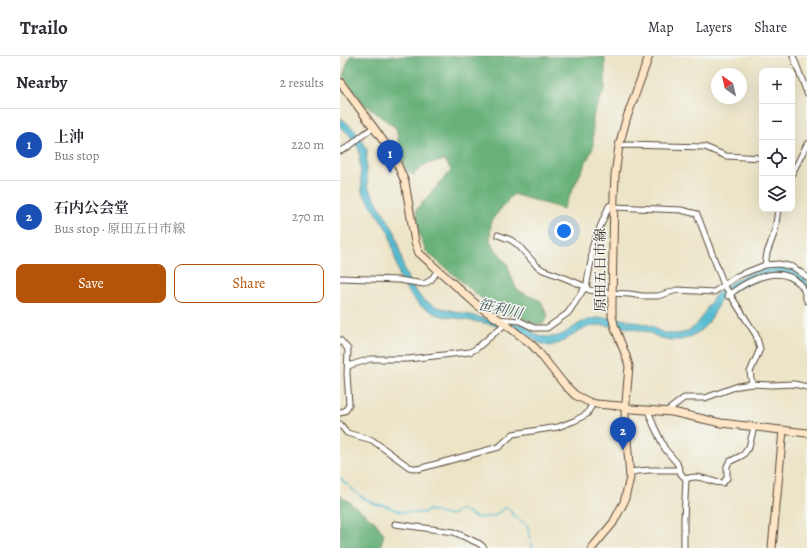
<!DOCTYPE html>
<meta charset="utf-8">
<style>
body{margin:0;font-family:Alegreya,"Noto Serif JP",serif;background:#f7f7f7;color:#2b2b33}
.controls{position:absolute;right:12px;top:12px;display:grid;overflow:hidden;border-radius:8px;box-shadow:0 4px 16px #0002}
.controls button{width:36px;height:36px;display:grid;place-items:center;padding:0;border:0;border-bottom:1px solid #e1e1e2;background:#fff;color:#2b2b33;font:20px sans-serif}
.compass{position:absolute;left:371px;top:12px;width:36px;height:36px;border-radius:50%;background:#fff;box-shadow:0 4px 16px #0002;rotate:326deg}
.you{position:absolute;left:224px;top:175px;width:14px;height:14px;margin:-10px;border:3px solid #fff;border-radius:50%;background:#1a73e8;box-shadow:0 0 0 6px #1a73e833}
.badge{display:grid;place-items:center;width:26px;height:26px;border-radius:50%;background:#b45309;color:#fff;font-size:13px;font-weight:700}
.pin{position:absolute;translate:-50% -33px;filter:drop-shadow(0 1px 2px #0008)}
.pin::after{content:'';position:absolute;top:21px;width:14px;height:12px;background:inherit;clip-path:polygon(0 0,100% 0,50% 100%)}
.list{margin:0;padding:0;list-style:none}
h2{display:flex;justify-content:space-between;align-items:center;height:52px;margin:0;padding:0 16px;font-size:17px}
h2 small{font-size:13px;font-weight:400;color:#7c7c81}
.list li{display:grid;grid-template-columns:26px 1fr auto;gap:12px;align-items:center;box-sizing:border-box;height:72px;padding:0 16px;border-top:1px solid #e1e1e2}
.list b{display:block;font-size:15px;white-space:nowrap}
.list p{margin:0;font-size:13px;white-space:nowrap;color:#7c7c81}
.list em{font-size:13px;font-style:normal;color:#7c7c81}
.actions{display:flex;gap:8px;padding:12px 16px}
.actions a{flex:1;padding:9px 0;border:1px solid #b45309;border-radius:8px;text-align:center;font-size:14px;color:#b45309}
.actions .main{background:#b45309;color:#fff}
.icon{flex:none;width:22px;height:22px;fill:none;stroke:currentColor;stroke-width:2;stroke-linecap:round;stroke-linejoin:round}
.map{position:relative;flex:none;width:467px;height:492px;overflow:hidden}
header{display:flex;align-items:center;gap:24px;box-sizing:border-box;height:56px;padding:0 20px;background:#fff;border-bottom:1px solid #e1e1e2}
header strong{font-size:19px}
nav{display:flex;gap:22px;margin-inline-start:auto;font-size:14px}
main{display:flex}
aside{flex:1;background:#fff}
.map>svg:first-child{display:block}
.forest{fill:#67b179;stroke:#516e4c}
.water{fill:#54bcd1;stroke:#487378}
.lines{fill:none;stroke-linecap:round;stroke-linejoin:round}
.stream{stroke:#54bcd1;stroke-width:1.5}
.street-casing{stroke:#564637;stroke-width:7}
.secondary-casing{stroke:#564637;stroke-width:9}
.street{stroke:#fff;stroke-width:5}
.secondary{stroke:#fde5c5;stroke-width:7}
.labels{text-anchor:middle;dominant-baseline:central;stroke-width:3;stroke-linejoin:round;paint-order:stroke}
.street-label{font-size:14px;fill:#3b2a1e;stroke:#f6f6f2}
.water-label{font-size:15px;font-style:italic;fill:#445d5d;stroke:#f6f6f2}
</style>
<header>
<strong>Trailo</strong>
<nav><a>Map</a><a>Layers</a><a>Share</a></nav>
</header>
<main>
<aside>
<h2>Nearby<small>2 results</small></h2>
<ul class="list">
<li><span class="badge" style="background:#1a4fb4">1</span><div><b>上沖</b><p>Bus stop</p></div><em>220 m</em></li>
<li><span class="badge" style="background:#1a4fb4">2</span><div><b>石内公会堂</b><p>Bus stop · 原田五日市線</p></div><em>270 m</em></li>
</ul>
<div class="actions"><a class="main">Save</a><a>Share</a></div>
</aside>
<div class="map">
<svg width="467" height="492" viewBox="0 0 467 492">
<rect width="100%" height="100%" fill="#f6f6f2"/>
<filter id="ink" filterUnits="userSpaceOnUse"><feTurbulence type="fractalNoise" baseFrequency=".025" numOctaves="2"/><feDisplacementMap in="SourceGraphic" scale="8" xChannelSelector="R" yChannelSelector="G"/><feConvolveMatrix kernelMatrix="1 2 1 2 8 2 1 2 1" color-interpolation-filters="sRGB"/></filter>
<filter id="wash" filterUnits="userSpaceOnUse"><feTurbulence type="fractalNoise" baseFrequency=".012" numOctaves="4" result="noise"/><feDisplacementMap in="SourceGraphic" scale="16" xChannelSelector="R" yChannelSelector="G"/><feGaussianBlur stdDeviation="0.9" result="paint"/><feColorMatrix in="noise" values="0 0 0 0 0 0 0 0 0 0 0 0 0 0 0 0 0 1.4 0 .05"/><feComposite in="paint" operator="in"/></filter>
<g filter="url(#wash)">
<rect width="100%" height="100%" fill="#ece4c6"/>
<!-- forest -->
<g class="forest">
<polygon points="10,0 265,1 265,32 253,60 253,92 223,153 173,138 151,165 150,186 167,208 176,233 187,239 201,245 208,260 203,268 195,268 180,261 159,257 102,209 86,195 79,177 76,154 111,114 105,104 86,108 73,119 66,115 60,93 56,72 23,47 3,20"/>
<polygon points="0,439 35,466 44,478 40,492 0,492"/>
</g>
<!-- water -->
<path class="water" d="M 0,61 L 17,76 L 27,94 L 26,115 L 28,131 L 55,176 L 65,216 L 71,229 L 83,244 L 97,251 L 155,265 L 183,268 C 187,270 189,273 193,276 C 197,279 204,281 210,281 C 224,282 233,269 245,265 C 267,257 291,265 312,270 C 317,275 323,277 331,278 C 357,279 360,262 372,244 C 374,240 377,237 380,235 C 395,221 430,205 450,212 C 457,215 463,220 467,225 L 467,237 L 459,225 L 438,217 L 391,235 L 380,245 L 373,259 L 368,267 L 360,275 L 350,281 L 341,284 L 331,284 L 320,282 L 308,276 L 290,272 L 261,269 L 247,271 L 220,287 L 209,290 L 199,287 L 178,273 L 98,259 L 79,249 L 61,227 L 49,177 L 36,156 L 22,136 L 19,93 L 8,77 L 0,71 Z"/>
<g class="lines">
<!-- stream -->
<path class="stream" d="M 0,422 L 20,440 L 35,448 L 43,449 L 61,456 L 83,457 L 89,454 C 94,455 105,460 109,459 C 114,459 116,455 121,454 L 138,462 L 154,460 L 165,452 L 169,453 L 174,460 L 187,469 L 189,474 L 189,480 L 193,492"/>
</g>
</g>
<g filter="url(#ink)">
<g class="lines">
<!-- street casing -->
<g class="street-casing">
<g id="street">
<polyline points="453,0 467,37"/>
<polyline points="279,90 286,89 365,91 386,100 422,102"/>
<path d="M 0,95 C 10,92 15,85 23,79 C 26,76 30,74 34,72"/>
<polyline points="452,118 467,88"/>
<polyline points="274,151 341,154 357,158 384,229 416,279 420,293 410,316 412,328"/>
<polyline points="158,179 171,184 178,189 196,209 203,214 225,222 244,230 249,234 268,237 290,238 302,240 318,240 337,234 374,236 397,220 425,209 439,208 453,211 467,221"/>
<polyline points="425,209 427,197 435,175 438,153"/>
<polyline points="0,222 59,224 84,228 91,224 98,214"/>
<path d="M 388,240 C 403,227 430,212 450,221 C 454,223 459,226 462,230 C 465,235 465,240 467,245"/>
<polyline points="158,263 180,265 194,272 207,272 228,257 244,233 246,232 251,205 252,192 255,183 269,150 274,148"/>
<polyline points="0,284 8,293 7,318 9,348 6,354 0,357"/>
<polyline points="8,310 30,303 68,303 130,296 137,292 165,268"/>
<polyline points="309,354 309,357 314,370 325,393 337,407 341,418 346,423 344,463 344,492"/>
<polyline points="327,355 344,342 365,342 398,330 412,328 431,329 454,328 467,331"/>
<polyline points="0,368 7,377 32,384 69,411 78,413 159,391 173,378 218,371 234,365 247,358 253,347"/>
<polyline points="289,416 309,414 339,414"/>
<path d="M 346,423 C 361,417 369,427 383,427 L 387,422 L 387,410 L 389,406 L 403,399 L 409,391 L 414,371"/>
<polyline points="55,468 114,476 140,488 144,492"/>
</g>
</g>
<!-- secondary casing -->
<g class="secondary-casing">
<g id="secondary">
<polyline points="0,26 34,72 54,100 65,126 75,186 79,197 98,214 137,249 161,265 190,287 196,293 224,328 235,339 249,346 256,348 280,350 292,353 332,356 381,367 467,377"/>
<polyline points="252,492 273,467 284,446 290,422 285,358 289,310 286,300 275,272 272,260 272,247 274,141 275,119 279,90 286,64 309,0"/>
<polyline points="432,492 443,374"/>
</g>
</g>
<!-- street -->
<use href="#street" class="street"/>
<!-- secondary -->
<use href="#secondary" class="secondary"/>
</g>
</g>
<g class="labels">
<!-- street labels -->
<g class="street-label">
<text transform="translate(260 214) rotate(-90)">原田五日市線</text>
</g>
<!-- water labels -->
<g class="water-label">
<text transform="translate(160 253) rotate(13)">笹利川</text>
</g>
</g>
</svg>
<div class="controls">
<button>+</button>
<button>−</button>
<button><svg class="icon" aria-label="locate" viewBox="0 0 24 24"><circle cx="12" cy="12" r="6"/><path d="M12 2v4M12 18v4M2 12h4M18 12h4"/></svg></button>
<button><svg class="icon" aria-label="layers" viewBox="0 0 24 24"><path d="M12 4l9 5-9 5-9-5zM3 14l9 5 9-5"/></svg></button>
</div>
<svg class="compass" viewBox="-18 -18 36 36"><path d="M0-13l5 13h-10z" fill="#e53935"/><path d="M0 13l5-13h-10z" fill="#7c7c81"/></svg>
<div class="you"></div>
<div class="pin badge" style="left:50px;top:117px;background:#1a4fb4">1</div>
<div class="pin badge" style="left:283px;top:394px;background:#1a4fb4">2</div>
</div>
</main>
